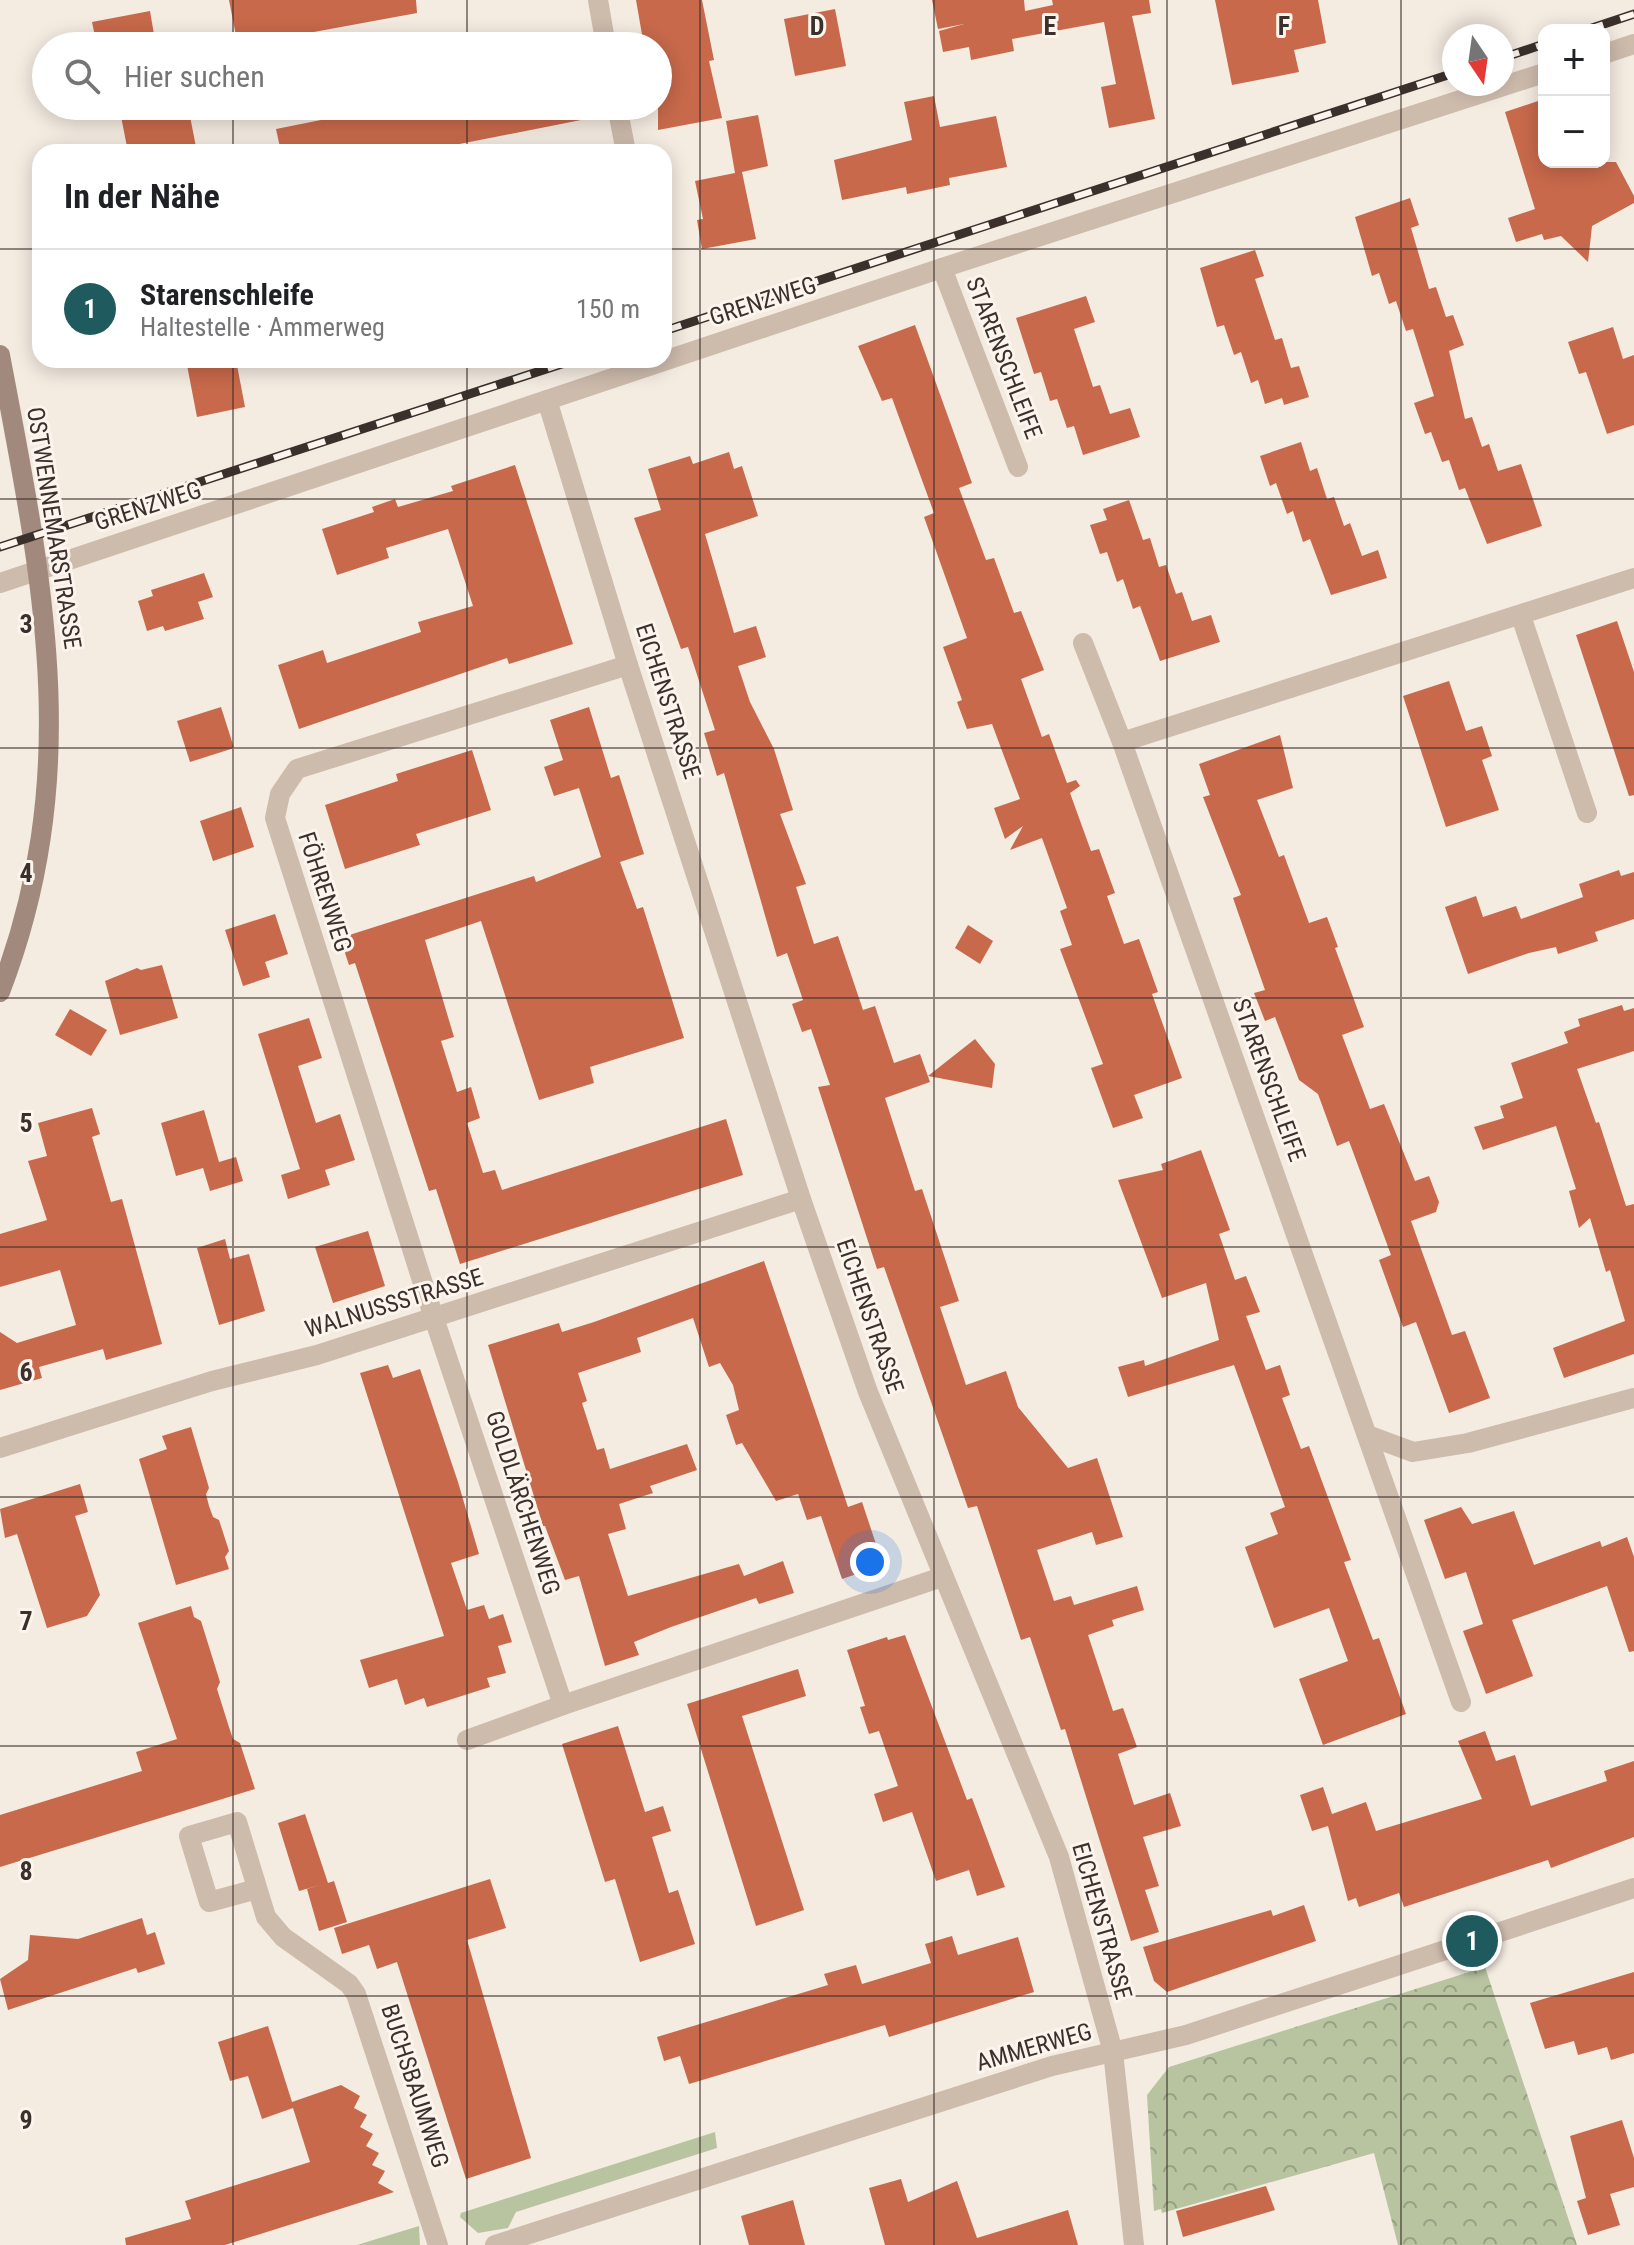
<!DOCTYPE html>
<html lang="de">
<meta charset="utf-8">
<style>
body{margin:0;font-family:"Roboto Condensed",sans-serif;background:#f6f6f6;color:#202124}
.controls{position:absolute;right:24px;top:24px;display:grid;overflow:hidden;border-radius:16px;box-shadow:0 4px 20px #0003}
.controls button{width:72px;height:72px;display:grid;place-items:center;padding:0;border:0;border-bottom:2px solid #e0e0e0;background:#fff;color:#202124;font:40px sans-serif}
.compass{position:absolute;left:1442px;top:24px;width:72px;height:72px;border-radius:50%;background:#fff;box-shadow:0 4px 20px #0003;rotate:167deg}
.you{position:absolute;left:870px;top:1562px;width:28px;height:28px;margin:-20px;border:6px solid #fff;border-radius:50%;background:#1a73e8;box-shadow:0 0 0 12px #1a73e833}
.badge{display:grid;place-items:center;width:52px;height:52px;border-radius:50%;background:#1f5a5e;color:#fff;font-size:26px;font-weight:700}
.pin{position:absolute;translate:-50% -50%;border:4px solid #fff;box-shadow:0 2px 8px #0006}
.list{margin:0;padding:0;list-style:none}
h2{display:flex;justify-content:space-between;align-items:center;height:104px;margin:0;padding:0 32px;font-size:34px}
h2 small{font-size:26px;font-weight:400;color:#757577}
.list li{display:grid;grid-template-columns:52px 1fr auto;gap:24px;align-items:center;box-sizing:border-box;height:120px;padding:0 32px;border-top:2px solid #e0e0e0}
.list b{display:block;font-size:30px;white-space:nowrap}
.list p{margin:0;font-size:26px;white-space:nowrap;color:#757577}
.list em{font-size:26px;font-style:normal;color:#757577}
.icon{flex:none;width:44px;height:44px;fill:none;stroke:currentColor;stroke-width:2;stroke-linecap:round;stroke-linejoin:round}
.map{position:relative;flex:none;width:1634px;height:2245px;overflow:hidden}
.search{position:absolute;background:#fff;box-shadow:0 4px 20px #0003;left:32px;top:32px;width:640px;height:88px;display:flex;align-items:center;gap:20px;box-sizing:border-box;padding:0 28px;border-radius:44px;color:#757577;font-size:30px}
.panel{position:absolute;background:#fff;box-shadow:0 4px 20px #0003;left:32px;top:144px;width:640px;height:224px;border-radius:24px}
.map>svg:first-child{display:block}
.grass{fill:#b8c4a0}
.park{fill:url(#park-crowns)}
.building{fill:#c8694b}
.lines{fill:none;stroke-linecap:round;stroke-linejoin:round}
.street{stroke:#cdbbac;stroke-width:20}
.secondary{stroke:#a18a7d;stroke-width:20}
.rail-casing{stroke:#3b302b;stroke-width:9}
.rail{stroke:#fbf5ee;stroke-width:6;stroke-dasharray:18;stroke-linecap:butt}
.grid{fill:none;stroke:#3b302b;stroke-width:2;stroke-opacity:0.55}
.labels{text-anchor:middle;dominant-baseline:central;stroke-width:6;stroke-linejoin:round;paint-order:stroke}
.street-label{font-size:24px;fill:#3b302b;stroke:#fbf5ee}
.grid-label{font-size:26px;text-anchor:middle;font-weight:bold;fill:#3b302b;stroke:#fbf5ee;stroke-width:6;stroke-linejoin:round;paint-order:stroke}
</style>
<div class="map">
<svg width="1634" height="2245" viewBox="0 0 1634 2245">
<defs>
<pattern id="park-crowns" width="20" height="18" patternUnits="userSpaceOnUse" patternTransform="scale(2)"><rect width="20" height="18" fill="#b8c4a0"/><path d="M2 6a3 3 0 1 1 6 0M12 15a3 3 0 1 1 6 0" fill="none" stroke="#97a083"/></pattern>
</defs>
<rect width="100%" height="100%" fill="#f4ebe1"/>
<!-- grass -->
<g class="grass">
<polygon points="715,2132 717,2148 516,2212 508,2228 478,2233 460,2217 461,2213"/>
<polygon points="419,2226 420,2245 357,2245"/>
</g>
<!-- park -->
<polygon class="park" points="1485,1967 1577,2245 1398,2245 1374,2153 1162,2213 1161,2209 1154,2211 1147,2095 1169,2067"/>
<!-- building -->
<g class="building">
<polygon points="229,0 416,0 417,13 238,46"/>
<polygon points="636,0 702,0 714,60 709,61 722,118 658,130 658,46 644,46"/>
<polygon points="932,0 1024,0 1025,11 1053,5 1052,0 1149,0 1151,13 1132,16 1155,119 1109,128 1101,87 1116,84 1104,22 1012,39 1014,51 971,60 969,47 943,52 939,31 964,24 938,29"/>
<polygon points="1215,0 1318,0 1326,43 1294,50 1299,72 1232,85"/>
<polygon points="835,9 846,66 795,76 784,19"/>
<polygon points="150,11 156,46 97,46 92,22"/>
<polygon points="934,96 940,127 996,116 1007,167 949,178 950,185 907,194 906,187 842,200 834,160 912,140 904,102"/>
<polygon points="1544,99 1544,162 1616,162 1634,196 1634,203 1592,226 1588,262 1561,236 1544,240 1542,234 1516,242 1508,218 1535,209 1505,112"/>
<polygon points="119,106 188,106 196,147 172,152 128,152"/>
<polygon points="391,106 585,106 586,119 434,149 435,152 281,152 276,129"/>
<polygon points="758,115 768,166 742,172 756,239 702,249 697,220 703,219 695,181 735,173 726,121"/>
<polygon points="1410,198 1419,225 1411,228 1429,289 1436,287 1446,317 1453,315 1464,345 1449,351 1465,419 1472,417 1482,447 1489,444 1498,471 1521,464 1542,526 1487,544 1465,488 1459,490 1449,460 1442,462 1431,432 1425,434 1414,403 1434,396 1413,329 1406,331 1396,301 1389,304 1379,273 1372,276 1355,217"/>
<polygon points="1255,250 1264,276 1255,279 1275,340 1282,338 1291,368 1299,366 1309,397 1284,405 1282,398 1265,404 1258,380 1251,383 1241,352 1234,355 1224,325 1217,327 1200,268"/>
<polygon points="1086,296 1095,322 1074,329 1093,387 1100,385 1110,414 1130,408 1140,437 1083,455 1074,426 1067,428 1057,399 1050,401 1041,372 1034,374 1016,318"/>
<polygon points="915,325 972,483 959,488 986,560 994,558 1014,613 1021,611 1044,670 1021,679 1042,737 1049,734 1067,783 1076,780 1080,786 1070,793 1091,851 1099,849 1115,893 1107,896 1124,944 1139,939 1158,992 1152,994 1182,1078 1134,1095 1143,1118 1113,1128 1091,1068 1103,1064 1060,949 1072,945 1060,911 1067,908 1042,838 1010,850 1023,826 1005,839 994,808 1020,799 992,724 967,729 957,702 962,700 943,647 967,638 924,517 934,513 892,398 882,401 858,346"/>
<polygon points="1613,327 1623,359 1634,355 1634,425 1607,434 1586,372 1579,374 1568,342"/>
<polygon points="186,360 236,360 245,407 197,417"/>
<polygon points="1301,442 1310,471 1317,468 1327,499 1334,497 1344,526 1350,523 1362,556 1378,550 1387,578 1331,595 1310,539 1303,542 1293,511 1287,514 1276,483 1270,486 1260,456"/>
<polygon points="729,452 734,469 742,466 758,516 705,534 734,633 756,626 766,657 738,666 750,702 774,749 793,810 780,814 806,884 796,887 814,944 838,936 863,1010 875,1006 894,1063 920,1054 930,1082 885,1098 915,1191 922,1189 959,1301 940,1307 966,1385 1006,1371 1018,1407 1068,1468 1097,1458 1123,1537 1096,1545 1092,1532 1037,1550 1054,1601 1071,1596 1074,1605 1137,1586 1144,1610 1112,1620 1114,1626 1088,1635 1113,1711 1123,1708 1137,1747 1118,1754 1134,1805 1170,1793 1181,1826 1143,1837 1159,1886 1145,1890 1159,1932 1131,1941 1065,1729 1061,1730 1030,1637 1021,1640 977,1506 968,1508 884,1267 877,1269 818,1087 830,1085 811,1029 802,1032 792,1004 803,1000 787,953 777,957 724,773 717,776 704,733 715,730 688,647 681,649 634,518 661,510 648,469 690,456 693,464"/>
<polygon points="515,465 573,644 509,664 507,658 299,729 278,665 323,650 327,663 421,632 418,622 473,606 448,529 386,548 389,558 337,575 322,529 374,512 372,507 395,499 398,507 453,491 451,486"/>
<polygon points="1129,500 1143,540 1150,538 1159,567 1166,565 1176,594 1182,592 1192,621 1211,615 1220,642 1160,661 1140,606 1133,609 1123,579 1117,582 1107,552 1100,554 1090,525 1107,520 1103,509"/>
<polygon points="204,573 213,597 198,602 204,619 165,631 163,626 147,631 138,601 153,596 151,590"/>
<polygon points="1617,621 1634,672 1634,795 1629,796 1576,635"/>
<polygon points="1449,681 1466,731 1482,726 1492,756 1482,760 1499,810 1446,827 1403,696"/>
<polygon points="221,707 234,748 190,762 177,721"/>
<polygon points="589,707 611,778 619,775 644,854 620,862 637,909 643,907 684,1038 590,1067 594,1083 539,1100 481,921 425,940 454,1037 441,1041 457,1092 471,1087 480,1118 467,1123 483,1173 495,1170 502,1190 726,1119 743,1175 460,1264 436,1189 429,1191 355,963 349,965 340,938 534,876 536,882 601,857 579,788 554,796 544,767 563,760 550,720"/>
<polygon points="1280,735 1293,788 1257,800 1279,857 1284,855 1309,923 1327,917 1338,947 1335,948 1364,1027 1342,1035 1370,1109 1384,1104 1415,1181 1429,1176 1439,1202 1436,1212 1411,1221 1452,1335 1465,1331 1490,1398 1449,1413 1416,1322 1403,1327 1379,1260 1391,1255 1349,1141 1337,1146 1318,1094 1299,1080 1275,1017 1265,1021 1254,993 1265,990 1233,898 1241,895 1203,797 1210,795 1199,764"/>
<polygon points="472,750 491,810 416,834 420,845 345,869 325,805 398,781 396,774"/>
<polygon points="241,807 254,847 213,861 200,821"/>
<polygon points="1619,870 1621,876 1634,872 1634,919 1595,932 1598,941 1558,954 1556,947 1529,953 1468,974 1445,907 1476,896 1483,917 1516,906 1521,919 1583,897 1579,884"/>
<polygon points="275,914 288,954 265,962 270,977 243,986 225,930"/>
<polygon points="968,925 993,941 980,964 955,948"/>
<polygon points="162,965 178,1018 120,1035 105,981 137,968 141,970"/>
<polygon points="1622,1005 1624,1011 1634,1008 1634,1051 1577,1069 1596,1123 1599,1122 1626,1206 1634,1204 1634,1354 1564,1378 1553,1348 1625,1321 1610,1270 1606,1272 1590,1218 1579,1228 1569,1191 1576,1189 1556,1126 1483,1150 1474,1127 1504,1118 1500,1106 1523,1098 1511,1063 1568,1043 1564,1032 1580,1026 1578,1019"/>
<polygon points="70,1009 107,1030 91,1056 55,1035"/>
<polygon points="309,1018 322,1058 298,1066 316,1123 340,1114 355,1160 325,1170 330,1185 288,1199 281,1175 300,1169 258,1034"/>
<polygon points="975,1039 995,1064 992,1088 928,1076"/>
<polygon points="92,1108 100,1134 92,1137 111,1202 122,1199 162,1344 106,1360 103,1349 39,1367 42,1378 0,1390 0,1332 17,1343 76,1325 60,1270 0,1287 0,1234 47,1220 28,1161 47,1156 38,1123"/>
<polygon points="204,1110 219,1162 236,1157 243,1181 210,1191 203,1168 176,1176 161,1123"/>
<polygon points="1201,1150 1230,1230 1219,1234 1235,1280 1246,1276 1260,1312 1246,1316 1266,1370 1280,1365 1290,1395 1282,1398 1301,1449 1309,1446 1351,1560 1344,1562 1373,1640 1379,1638 1406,1714 1323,1745 1299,1679 1348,1661 1329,1608 1274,1628 1245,1547 1278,1534 1270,1513 1285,1507 1234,1365 1128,1397 1118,1367 1144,1360 1145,1366 1219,1340 1206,1283 1162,1298 1118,1180 1163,1170 1161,1164"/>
<polygon points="368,1231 385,1286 333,1303 315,1247"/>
<polygon points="225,1239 230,1259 249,1254 265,1311 219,1325 197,1248"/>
<polygon points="764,1261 848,1507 862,1502 883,1565 842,1579 821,1516 807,1520 798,1494 776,1501 742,1443 736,1445 726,1415 739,1410 733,1385 720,1363 709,1367 693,1318 637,1338 641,1352 578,1373 587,1401 582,1403 597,1450 604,1448 610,1469 687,1444 697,1470 650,1486 653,1493 619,1504 626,1529 608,1534 628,1596 739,1564 744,1576 783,1561 794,1593 759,1604 756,1598 671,1627 634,1642 639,1655 605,1666 579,1576 565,1580 545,1526 543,1526 488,1345 559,1323 562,1332 594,1322"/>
<polygon points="388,1365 393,1378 420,1369 458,1482 479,1554 451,1563 467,1610 484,1605 489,1619 503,1614 512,1642 498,1646 506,1673 487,1678 490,1687 427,1707 424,1698 405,1705 397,1679 369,1688 360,1660 444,1636 360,1373"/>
<polygon points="191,1427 209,1488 206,1494 209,1506 213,1517 219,1520 229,1551 225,1557 229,1569 176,1585 139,1459 167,1449 162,1436"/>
<polygon points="80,1484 88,1512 75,1516 100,1595 87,1616 47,1628 17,1534 5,1538 0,1509"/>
<polygon points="1461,1507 1472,1524 1514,1511 1534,1565 1600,1541 1602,1547 1627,1537 1634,1557 1634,1651 1629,1652 1607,1586 1512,1620 1533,1676 1486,1694 1463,1631 1483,1624 1466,1572 1445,1579 1424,1520"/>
<polygon points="191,1606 194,1617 201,1621 220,1682 217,1689 228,1724 233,1739 240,1743 255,1789 0,1867 0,1815 142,1771 136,1752 177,1739 138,1623"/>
<polygon points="905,1635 967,1800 972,1798 1005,1887 977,1896 969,1870 936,1881 912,1812 883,1822 874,1794 898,1786 879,1731 869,1734 860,1707 865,1706 847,1650 887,1637 888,1640"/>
<polygon points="798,1669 806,1696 742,1716 804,1910 756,1926 687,1704"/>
<polygon points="618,1726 645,1812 663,1806 671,1831 652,1837 669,1893 678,1890 695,1944 640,1962 615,1879 605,1882 562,1744"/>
<polygon points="1485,1731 1496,1761 1515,1755 1531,1806 1607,1781 1604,1771 1634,1761 1634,1837 1551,1868 1548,1860 1404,1907 1399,1893 1359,1907 1356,1898 1348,1901 1328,1826 1312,1831 1300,1795 1323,1787 1332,1814 1366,1802 1376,1831 1482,1799 1458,1741"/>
<polygon points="305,1814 328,1883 334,1881 347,1922 319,1931 307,1889 320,1885 299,1891 278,1823"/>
<polygon points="490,1879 506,1928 467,1940 531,2158 466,2179 397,1962 377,1969 369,1945 342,1954 334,1928"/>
<polygon points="1304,1905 1316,1941 1167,1992 1154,1981 1143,1947 1271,1910 1273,1916"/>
<polygon points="142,1918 147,1935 155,1932 165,1964 138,1973 136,1968 8,2010 0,1979 28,1960 30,1935 78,1939"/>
<polygon points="952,1936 958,1955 1018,1937 1034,1992 889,2037 885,2025 689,2084 680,2056 664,2061 657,2037 828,1985 824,1974 856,1965 862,1984 931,1963 925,1944"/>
<polygon points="1634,1972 1634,2053 1611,2060 1607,2047 1578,2055 1574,2041 1545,2049 1530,2003"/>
<polygon points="268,2026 292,2102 341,2085 360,2096 354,2108 367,2115 360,2127 373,2134 366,2146 379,2153 372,2165 385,2171 378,2183 394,2192 225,2245 126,2245 125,2238 191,2219 185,2201 310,2162 293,2108 262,2119 248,2076 230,2081 218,2042"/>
<polygon points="1622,2120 1634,2158 1634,2187 1610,2194 1620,2225 1588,2235 1577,2201 1586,2198 1570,2136"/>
<polygon points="901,2179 908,2202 957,2181 977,2238 1068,2210 1078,2245 885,2245 869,2188"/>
<polygon points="1266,2186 1275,2210 1183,2237 1176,2211"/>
<polygon points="793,2200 805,2245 749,2245 741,2216"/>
</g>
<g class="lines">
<!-- street -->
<g class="street">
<polyline points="598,0 606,46"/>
<polyline points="1604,54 1634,44"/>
<polyline points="617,106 626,152"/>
<polyline points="942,268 1018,467"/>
<polyline points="547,400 628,665 801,1199 868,1392 1059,1857 1113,2052 1134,2245"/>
<polyline points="0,583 942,268 1544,73"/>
<polyline points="1521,616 1587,813"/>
<polyline points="1083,643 1122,742 1461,1702"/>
<polyline points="628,665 297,769 280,794 275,818 434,1318 563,1705 942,1577"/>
<polyline points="1122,742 1634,578"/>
<polyline points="1367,1435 1413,1452 1468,1443 1634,1398"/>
<polyline points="0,1448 212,1381 317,1355 801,1199"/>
<polyline points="467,1740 563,1705"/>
<polyline points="257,1889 209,1902 189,1836 237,1822 266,1917 283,1937 349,1984 356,1994 438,2245"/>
<polyline points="495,2245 1052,2066 1186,2035 1634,1888"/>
</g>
<!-- secondary -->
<path class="secondary" d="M 0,355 C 42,578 85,771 0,992"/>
<!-- rail casing -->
<g class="rail-casing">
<g id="rail">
<polyline points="1586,30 1634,14"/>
<polyline points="1502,58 1544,44"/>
<polyline points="664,331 1454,73"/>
<polyline points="0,547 574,360"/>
</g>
</g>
<!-- rail -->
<use href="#rail" class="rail"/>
</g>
<!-- grid -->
<path class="grid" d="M 233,0 L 233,46M 467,0 L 467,46M 700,0 L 700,2245M 934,0 L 934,2245M 1167,0 L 1167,2245M 1401,0 L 1401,2245M 233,106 L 233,152M 467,106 L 467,152M 0,249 L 40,249M 664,249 L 1634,249M 233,360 L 233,2245M 467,360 L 467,2245M 0,499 L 1634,499M 0,748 L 1634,748M 0,998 L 1634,998M 0,1247 L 1634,1247M 0,1497 L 1634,1497M 0,1746 L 1634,1746M 0,1996 L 1634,1996"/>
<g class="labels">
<!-- street labels -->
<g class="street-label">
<text transform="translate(763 301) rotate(-18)">GRENZWEG</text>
<text transform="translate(1004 358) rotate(69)">STARENSCHLEIFE</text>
<text transform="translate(148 506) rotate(-18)">GRENZWEG</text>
<text transform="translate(54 528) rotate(81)">OSTWENNEMARSTRASSE</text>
<text transform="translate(668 701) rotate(72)">EICHENSTRASSE</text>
<text transform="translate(325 892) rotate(72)">FÖHRENWEG</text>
<text transform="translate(1269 1080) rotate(70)">STARENSCHLEIFE</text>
<text transform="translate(394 1303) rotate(-17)">WALNUSSSTRASSE</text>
<text transform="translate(870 1316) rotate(71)">EICHENSTRASSE</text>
<text transform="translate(523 1503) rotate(72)">GOLDLÄRCHENWEG</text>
<text transform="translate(1102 1921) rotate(74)">EICHENSTRASSE</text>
<text transform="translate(1034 2047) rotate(-16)">AMMERWEG</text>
<text transform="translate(415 2086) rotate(72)">BUCHSBAUMWEG</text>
</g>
</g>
<g class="grid-label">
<text x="817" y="35">D</text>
<text x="1050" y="35">E</text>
<text x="1284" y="35">F</text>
<text x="26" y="633">3</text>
<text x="26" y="882">4</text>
<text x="26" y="1132">5</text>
<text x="26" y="1381">6</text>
<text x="26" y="1630">7</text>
<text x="26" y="1880">8</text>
<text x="26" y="2129">9</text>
</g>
</svg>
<div class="controls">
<button>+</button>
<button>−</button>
</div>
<svg class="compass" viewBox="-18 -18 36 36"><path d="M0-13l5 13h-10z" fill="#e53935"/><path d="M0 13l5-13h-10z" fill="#757577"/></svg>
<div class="you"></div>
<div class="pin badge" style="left:1472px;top:1941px">1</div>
<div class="search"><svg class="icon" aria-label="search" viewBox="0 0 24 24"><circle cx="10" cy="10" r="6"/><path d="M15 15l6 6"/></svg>Hier suchen</div>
<section class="panel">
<h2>In der Nähe<small></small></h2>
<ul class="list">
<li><span class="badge">1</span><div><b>Starenschleife</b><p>Haltestelle · Ammerweg</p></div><em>150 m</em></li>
</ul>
</section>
</div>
